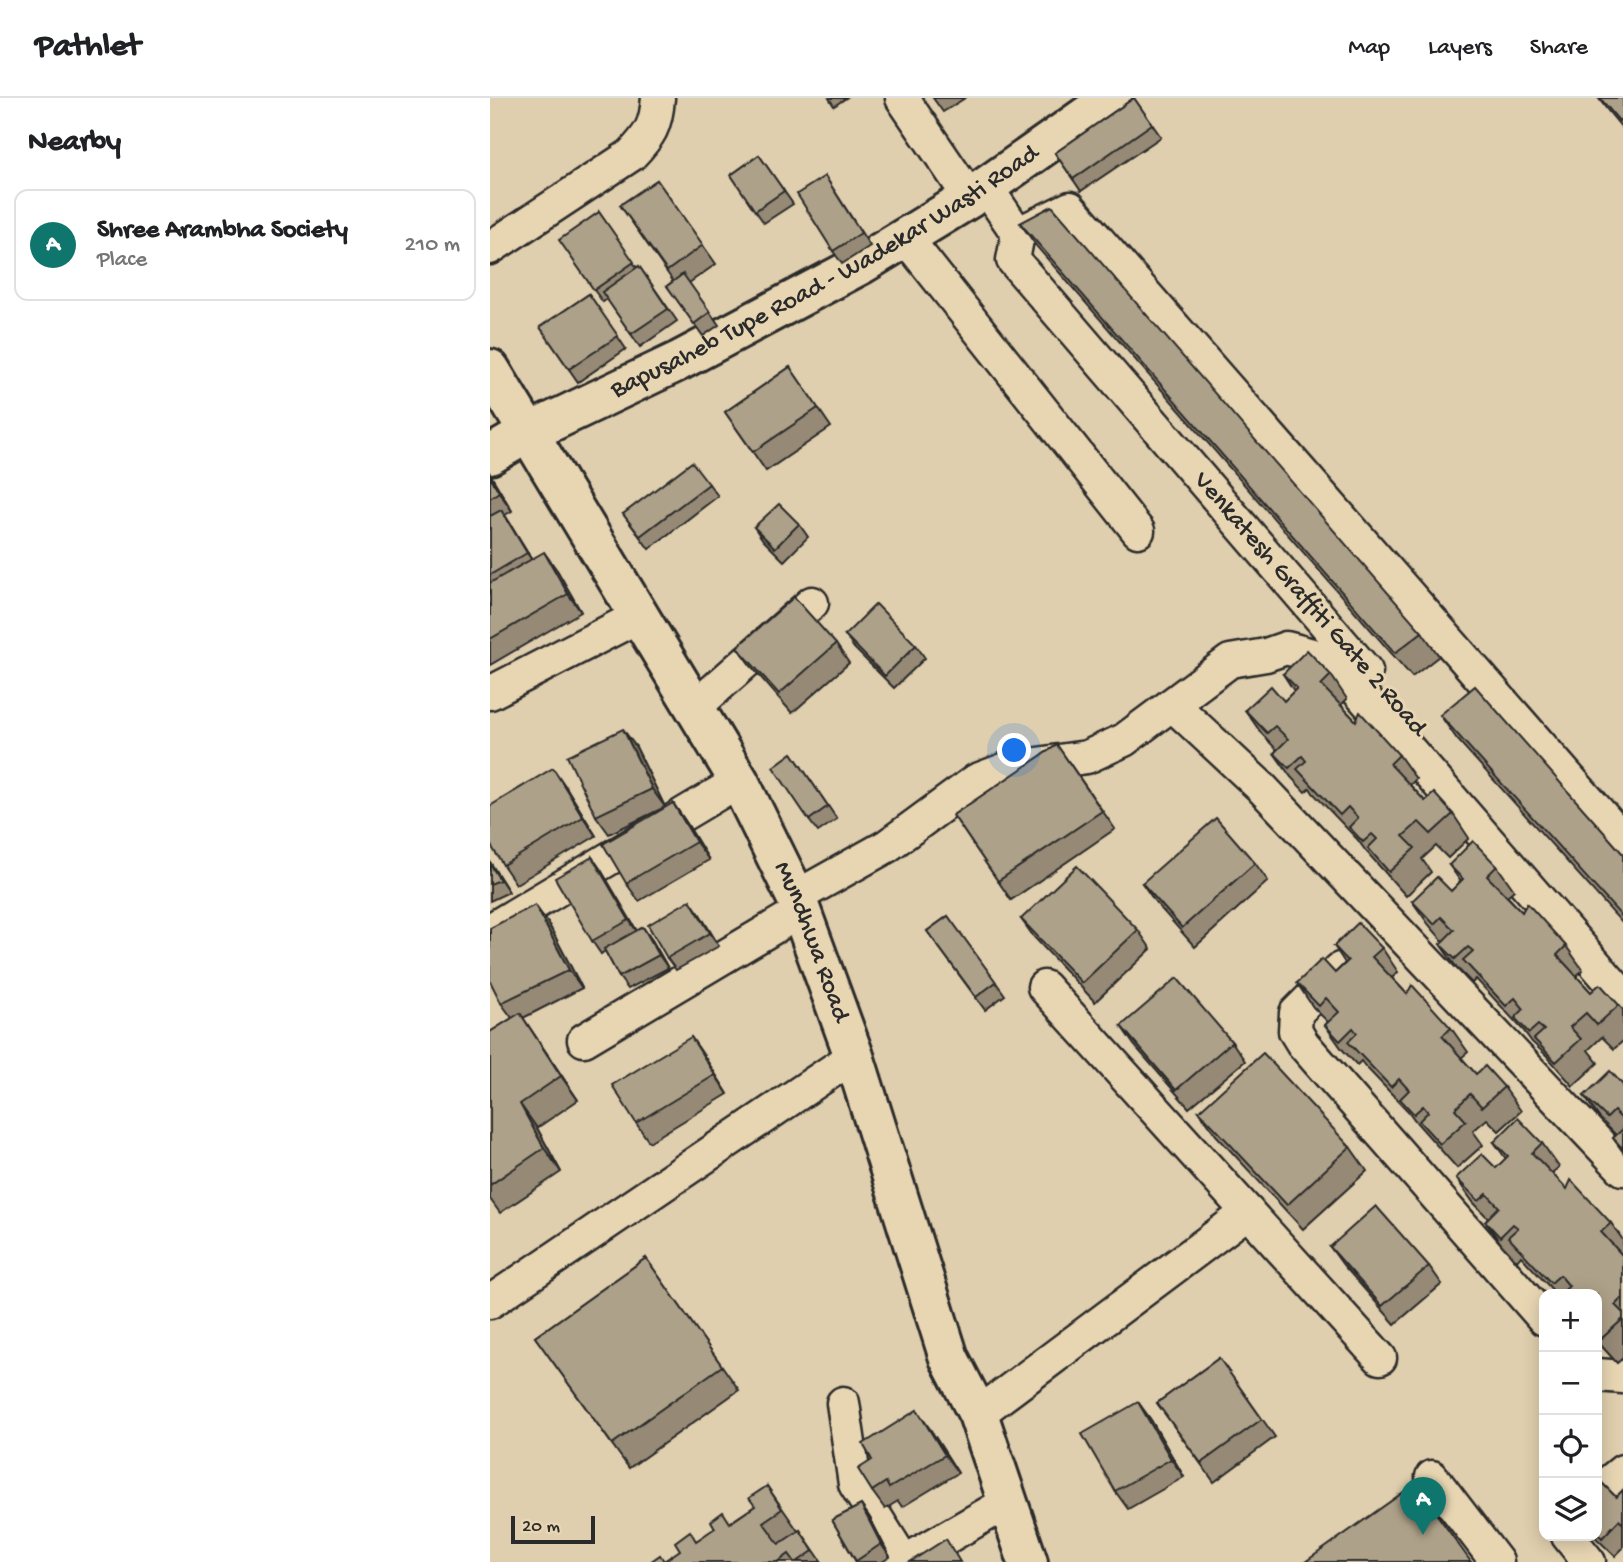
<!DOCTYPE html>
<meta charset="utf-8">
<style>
body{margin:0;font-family:"Gochi Hand",sans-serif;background:#f2f2f2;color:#202124}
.controls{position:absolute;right:21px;bottom:21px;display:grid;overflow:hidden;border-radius:14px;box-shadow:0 4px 18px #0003}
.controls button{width:63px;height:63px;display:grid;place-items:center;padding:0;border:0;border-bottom:2px solid #e0e0e0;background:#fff;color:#202124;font:35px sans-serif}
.scale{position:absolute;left:21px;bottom:18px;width:84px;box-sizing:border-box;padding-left:7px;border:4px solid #2b2b2b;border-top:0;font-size:19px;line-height:24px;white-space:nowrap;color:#2b2b2b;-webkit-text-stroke:5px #e8d6b3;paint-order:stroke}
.you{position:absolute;left:525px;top:653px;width:24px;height:24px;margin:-18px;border:5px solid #fff;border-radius:50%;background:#1a73e8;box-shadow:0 0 0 10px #1a73e833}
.badge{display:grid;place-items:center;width:46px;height:46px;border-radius:50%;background:#0f766e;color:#fff;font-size:23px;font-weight:700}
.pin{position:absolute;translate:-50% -58px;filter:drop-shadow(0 2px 4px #0008)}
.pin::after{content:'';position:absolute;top:37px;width:24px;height:21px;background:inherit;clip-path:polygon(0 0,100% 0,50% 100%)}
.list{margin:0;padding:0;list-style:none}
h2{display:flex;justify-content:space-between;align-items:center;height:91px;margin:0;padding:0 28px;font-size:30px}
h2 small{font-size:23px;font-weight:400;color:#757577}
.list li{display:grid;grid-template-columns:46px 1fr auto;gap:21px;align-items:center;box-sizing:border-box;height:112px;margin:0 14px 14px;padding:0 14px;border:2px solid #e0e0e0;border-radius:14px}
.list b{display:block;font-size:26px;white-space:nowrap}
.list p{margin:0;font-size:23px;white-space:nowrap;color:#757577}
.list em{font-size:23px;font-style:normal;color:#757577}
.icon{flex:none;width:38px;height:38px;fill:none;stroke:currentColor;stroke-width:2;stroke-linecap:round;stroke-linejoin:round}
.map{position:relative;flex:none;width:1133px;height:1464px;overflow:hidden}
header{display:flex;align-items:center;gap:42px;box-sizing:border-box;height:98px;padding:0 35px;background:#fff;border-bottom:2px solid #e0e0e0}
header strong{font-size:33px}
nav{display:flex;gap:38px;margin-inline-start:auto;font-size:24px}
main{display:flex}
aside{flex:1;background:#fff}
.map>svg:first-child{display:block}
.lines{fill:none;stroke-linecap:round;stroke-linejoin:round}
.minor-casing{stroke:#2b2b2b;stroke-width:37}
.tertiary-casing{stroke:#2b2b2b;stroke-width:44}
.primary-casing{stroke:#2b2b2b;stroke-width:44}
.minor{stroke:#e8d6b3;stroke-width:32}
.tertiary{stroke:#e8d6b3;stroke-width:38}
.primary{stroke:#e8d6b3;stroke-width:38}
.wall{fill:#968a76;stroke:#2b2b2b;stroke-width:2}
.shaded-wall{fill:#7a7160;stroke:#2b2b2b;stroke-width:2}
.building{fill:#aea189;stroke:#2b2b2b;stroke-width:2}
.labels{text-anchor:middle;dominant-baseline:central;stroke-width:6;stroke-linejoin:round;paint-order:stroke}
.street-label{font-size:26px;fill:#2b2b2b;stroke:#e8d6b3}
</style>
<header>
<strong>Pathlet</strong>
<nav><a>Map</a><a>Layers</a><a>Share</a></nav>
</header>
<main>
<aside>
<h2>Nearby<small></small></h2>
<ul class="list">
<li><span class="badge">A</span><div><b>Shree Arambha Society</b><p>Place</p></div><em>210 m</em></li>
</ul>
</aside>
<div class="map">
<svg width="1133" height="1464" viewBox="0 0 1133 1464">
<rect width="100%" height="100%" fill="#e0cfae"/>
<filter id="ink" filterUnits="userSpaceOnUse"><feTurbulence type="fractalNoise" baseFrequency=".0143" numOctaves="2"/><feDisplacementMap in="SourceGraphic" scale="14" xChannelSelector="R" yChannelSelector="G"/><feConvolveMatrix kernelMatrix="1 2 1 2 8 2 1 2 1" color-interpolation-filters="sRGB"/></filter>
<g filter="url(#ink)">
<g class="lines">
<!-- minor casing -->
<g class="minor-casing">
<g id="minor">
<polyline points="412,0 480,100"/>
<polyline points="496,89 528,136 523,162 876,573"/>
<polyline points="531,134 580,110 1133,742"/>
<polyline points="416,140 648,433"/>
<path d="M 0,150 L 141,57 C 160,37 166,28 168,0"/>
<polyline points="0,595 149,518"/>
<polyline points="683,607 771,689 1133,1071"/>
<polyline points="204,610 322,505"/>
<polyline points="306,799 397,748 487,682 519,670 597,659 634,642 740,563 776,557 796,550 841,562 1133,898"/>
<polyline points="0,832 249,683"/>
<polyline points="850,871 806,915 805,933 813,946 1054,1221"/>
<polyline points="554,889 890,1260"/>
<polyline points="94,942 311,813"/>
<polyline points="0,1204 364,958"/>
<polyline points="1107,1277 1133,1279"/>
<polyline points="353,1305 365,1386 414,1464"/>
<polyline points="488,1316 758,1114"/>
<polyline points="942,1379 1007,1464"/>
<polyline points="1107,1394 1133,1373"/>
<polyline points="1078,1438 1099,1464"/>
<polyline points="414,1464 518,1404"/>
</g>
</g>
<!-- tertiary casing -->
<g class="tertiary-casing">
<g id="tertiary">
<path id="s1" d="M 0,357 L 38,335 L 189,263 L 372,166 L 480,100 L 622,0"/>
</g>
</g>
<!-- primary casing -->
<g class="primary-casing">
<g id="primary">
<path id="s2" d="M 0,271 L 249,683 L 306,799 L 364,958 L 459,1260 L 488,1316 L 538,1464"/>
</g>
</g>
<!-- minor -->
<use href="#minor" class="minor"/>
<!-- tertiary -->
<use href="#tertiary" class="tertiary"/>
<!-- primary -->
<use href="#primary" class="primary"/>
</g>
<!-- wall -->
<g class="wall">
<polygon points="339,0 356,0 344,8"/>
<polygon points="443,0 475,0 453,14"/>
<polygon points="644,0 671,39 591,93 565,55"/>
<polygon points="1133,0 1133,31 1118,13 1109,1"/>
<polygon points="269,57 303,106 274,125 241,77"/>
<polygon points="335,78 380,148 352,166 343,153"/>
<polygon points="167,82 226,166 199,185 229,227 213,238 177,188 183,183 130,107"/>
<polygon points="109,114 147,170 149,168 187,223 150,249 117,201 113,204 104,192"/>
<polygon points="530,125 932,534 949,558 922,579 547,149"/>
<polygon points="99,196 136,251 88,284 50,229"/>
<polygon points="300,269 341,329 276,373 235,314"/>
<polygon points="0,376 22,413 15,417 42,461 67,472 91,514 0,567"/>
<polygon points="219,386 228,398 159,451 133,416"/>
<polygon points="309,426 318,439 294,463 273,442 264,429"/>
<polygon points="355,537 426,547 435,560 404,590 364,550"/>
<polygon points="346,546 359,565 302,615 260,567 247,549"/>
<polygon points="793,576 841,577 857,601 851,607 866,623 909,657 926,681 920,687 935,703 963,716 979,740 958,760 946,748 932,761 941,774 916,798 876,753 867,741 823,695 820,690 815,694 801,679 784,655 787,652 772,636 755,612 794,603 804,593"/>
<polygon points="950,617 1133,756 1133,826 967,641"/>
<polygon points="567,647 625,731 521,802 463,717"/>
<polygon points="146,649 175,709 119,736 106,718"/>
<polygon points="302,655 347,721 328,734 319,722"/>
<polygon points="76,689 106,738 26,786 13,767"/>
<polygon points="183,705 196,724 219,762 149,803 136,785"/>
<polygon points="102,759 111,772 147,833 162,842 178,870 138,891 129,879 115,853 111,856 102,843"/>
<polygon points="0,764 19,794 0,803"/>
<polygon points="765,765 778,783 705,849 665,804 652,785"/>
<polygon points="959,767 1007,768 1024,792 1017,798 1032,814 1076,848 1093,872 1086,878 1101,894 1129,907 1133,912 1133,943 1124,951 1112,939 1098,952 1108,965 1083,988 1057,958 1042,944 1033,932 986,881 982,885 967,870 950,846 953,843 939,827 922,803 961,793 971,784"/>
<polygon points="209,815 229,848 186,872 177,860"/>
<polygon points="458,818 515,897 495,912 437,833"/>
<polygon points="531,821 648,832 661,851 605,904 544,839"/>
<polygon points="58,825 92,890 33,920 88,1002 47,1030 71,1074 10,1115 0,1101 0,934 22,920 11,905"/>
<polygon points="844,848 892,850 908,874 902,880 917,896 961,930 978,954 971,960 986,976 1014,989 1031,1013 1009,1033 997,1021 983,1033 993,1047 967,1070 927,1025 918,1013 875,968 871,963 867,967 852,951 835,927 838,924 823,909 807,885 845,875 855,865"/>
<polygon points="631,928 742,944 755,963 699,1010 644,947"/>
<polygon points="201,939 214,958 238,996 159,1044 146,1025"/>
<polygon points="1133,987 1133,1054 1123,1040 1126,1037 1111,1022 1094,998"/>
<polygon points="709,1013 860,1049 877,1073 813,1131 726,1037"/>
<polygon points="1004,1044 1052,1045 1069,1069 1062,1075 1077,1091 1121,1125 1133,1142 1133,1154 1131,1156 1133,1158 1133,1260 1127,1265 1107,1243 1107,1196 1066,1196 1031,1158 1027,1163 1012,1147 995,1123 998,1120 983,1104 966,1080 1006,1070 1016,1061"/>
<polygon points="840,1149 939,1168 952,1186 905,1226 853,1167"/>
<polygon points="156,1160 249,1292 139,1370 45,1239"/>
<polygon points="729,1260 785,1339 724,1384 667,1305"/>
<polygon points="648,1304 661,1322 694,1379 638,1411 625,1393"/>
<polygon points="440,1331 468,1375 412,1409 408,1403 395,1411 382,1393"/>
<polygon points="1107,1380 1126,1399 1133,1392 1133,1450 1125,1458 1104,1438 1107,1438"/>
<polygon points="277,1388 308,1433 310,1432 332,1464 160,1464 174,1463 206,1443 241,1424 265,1408"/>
<polygon points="371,1407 380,1420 400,1459 392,1464 366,1464 342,1422"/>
</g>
<!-- shaded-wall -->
<g class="shaded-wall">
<polygon points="0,376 22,413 9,394 0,379"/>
<polygon points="11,412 20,425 46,468 37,455"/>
<polygon points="54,454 67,472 91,514 78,496"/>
<polygon points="133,631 146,649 175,709 162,691"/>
<polygon points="63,670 76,689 106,738 93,719"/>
<polygon points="183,705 196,724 219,762 206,744"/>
<polygon points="102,759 111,772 148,835 139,822"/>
<polygon points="0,764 19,794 0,766"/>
<polygon points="200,802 209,815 229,848 220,835"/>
<polygon points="45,807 58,825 92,890 79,872"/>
<polygon points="153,829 162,842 178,870 169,857"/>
<polygon points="30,915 88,1002 71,978"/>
<polygon points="201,939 214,958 238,996 225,977"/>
<polygon points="30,1006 47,1030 71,1074 54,1050"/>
<polygon points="648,1304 661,1322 694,1379 681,1361"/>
<polygon points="427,1312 440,1331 468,1375 455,1357"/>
<polygon points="371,1407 380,1420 400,1459 391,1446"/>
</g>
<!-- building -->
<g class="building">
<polygon points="644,0 662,26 583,81 565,55"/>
<polygon points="1110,0 1133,0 1133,19 1129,23"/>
<polygon points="269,57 294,93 265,113 241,77"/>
<polygon points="335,78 371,135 343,153 307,96"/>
<polygon points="167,82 213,147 177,173 130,107"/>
<polygon points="562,108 932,534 905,555 530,125"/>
<polygon points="109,114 144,164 104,192 69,142"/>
<polygon points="149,168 178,211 141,236 112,194"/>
<polygon points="193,176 220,214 204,226 177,188"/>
<polygon points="99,196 128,238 79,271 50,229"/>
<polygon points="300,269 328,310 263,354 235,314"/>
<polygon points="202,364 219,386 150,438 133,416"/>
<polygon points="0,379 9,394 0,400"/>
<polygon points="289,406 309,426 285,450 264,429"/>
<polygon points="11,412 37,455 0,477 0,418"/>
<polygon points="54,454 78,496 0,541 0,485"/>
<polygon points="304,499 346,546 289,596 247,549"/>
<polygon points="386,506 426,547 395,578 355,537"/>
<polygon points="817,552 841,577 831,587 866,623 870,614 909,657 900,666 935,703 944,695 963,716 941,736 929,724 913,738 925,750 899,774 878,750 887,741 882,736 873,744 859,729 868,720 858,709 850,717 807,671 816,663 812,658 799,670 784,655 798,641 785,628 777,635 755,612 781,588 794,603 807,590 793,576"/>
<polygon points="985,588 1133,756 1133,820 950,617"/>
<polygon points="133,631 162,691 106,718 77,658"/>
<polygon points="567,647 612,713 508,783 463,717"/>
<polygon points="302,655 338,708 319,722 283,669"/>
<polygon points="63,670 93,719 13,767 0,746 0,708"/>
<polygon points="183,705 206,744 136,785 113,746"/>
<polygon points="726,720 765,765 692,830 652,785"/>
<polygon points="983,743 1007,768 997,778 1032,814 1037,805 1076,848 1067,857 1101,894 1110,886 1129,907 1107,927 1096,915 1080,929 1091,941 1066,964 1044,941 1054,932 1048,927 1039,935 1025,920 1034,911 1025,900 1016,908 973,862 983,853 978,849 965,861 950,846 964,832 951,819 944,826 922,803 947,779 961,793 973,781 959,767"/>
<polygon points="102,759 139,822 102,843 65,780"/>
<polygon points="0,766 10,782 0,786"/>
<polygon points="587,768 648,832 592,885 531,821"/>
<polygon points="200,802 220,835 177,860 158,827"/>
<polygon points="45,807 79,872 11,905 0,883 0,830"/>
<polygon points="458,818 506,884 486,899 437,833"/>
<polygon points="868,825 892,850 882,859 917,896 922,887 961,930 952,938 986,976 995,968 1014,989 992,1009 980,996 965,1011 976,1023 950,1046 929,1023 938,1014 933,1008 924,1016 910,1001 919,992 909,981 901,989 858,944 867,935 863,930 850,943 835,927 849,914 836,900 829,908 807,885 832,861 845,875 858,863 844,848"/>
<polygon points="153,829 169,857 129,879 114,851"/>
<polygon points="687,880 742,944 686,992 631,928"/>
<polygon points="30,915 71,978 30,1006 54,1050 0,1087 0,934"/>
<polygon points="201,939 225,977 146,1025 122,987"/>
<polygon points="773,955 860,1049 797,1107 709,1013"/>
<polygon points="1120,973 1133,987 1133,1022 1124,1013 1117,1020 1094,998"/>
<polygon points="1028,1020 1052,1045 1042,1055 1077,1091 1081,1082 1121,1125 1111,1134 1133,1158 1133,1199 1125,1207 1133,1215 1133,1221 1111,1241 1107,1237 1107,1196 1071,1196 1079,1188 1070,1177 1061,1185 1018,1139 1028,1130 1023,1126 1010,1139 995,1123 1009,1109 997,1096 989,1103 966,1080 992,1056 1006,1070 1018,1058 1004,1044"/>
<polygon points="1133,1031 1133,1051 1123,1040"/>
<polygon points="886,1108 939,1168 892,1208 840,1149"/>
<polygon points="156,1160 232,1268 122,1346 45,1239"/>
<polygon points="729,1260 772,1321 711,1365 667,1305"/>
<polygon points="648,1304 681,1361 625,1393 592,1336"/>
<polygon points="427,1312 455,1357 399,1390 396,1384 382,1393 368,1371 382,1362 373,1346"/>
<polygon points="1107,1380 1126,1399 1133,1392 1133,1426 1129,1422 1112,1440 1107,1435"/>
<polygon points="925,1386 981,1464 815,1464"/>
<polygon points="277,1388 292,1411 273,1424 289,1446 310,1432 323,1453 307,1464 305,1464 299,1456 288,1464 160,1464 170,1457 174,1463 190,1452 185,1444 200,1433 206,1443 225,1430 221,1423 233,1414 240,1425 265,1408 259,1400"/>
<polygon points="371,1407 391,1446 366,1463 342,1422"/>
<polygon points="456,1441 470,1464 420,1464"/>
</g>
</g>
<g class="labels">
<!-- street labels -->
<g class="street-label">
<text stroke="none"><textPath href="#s1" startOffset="382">Bapusaheb Tupe Road - Wadekar Wasti Road</textPath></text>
<text transform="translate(819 507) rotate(49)">Venkatesh Graffiti Gate 2 Road</text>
<text stroke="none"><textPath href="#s2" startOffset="658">Mundhwa Road</textPath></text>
</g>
</g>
</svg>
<div class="controls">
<button>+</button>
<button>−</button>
<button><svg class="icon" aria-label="locate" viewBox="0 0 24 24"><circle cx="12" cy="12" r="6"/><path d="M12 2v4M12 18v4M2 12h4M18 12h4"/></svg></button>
<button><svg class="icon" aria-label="layers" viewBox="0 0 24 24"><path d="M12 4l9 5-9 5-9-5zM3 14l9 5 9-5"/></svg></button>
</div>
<div class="scale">20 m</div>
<div class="you"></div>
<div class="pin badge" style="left:933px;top:1437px">A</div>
</div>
</main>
